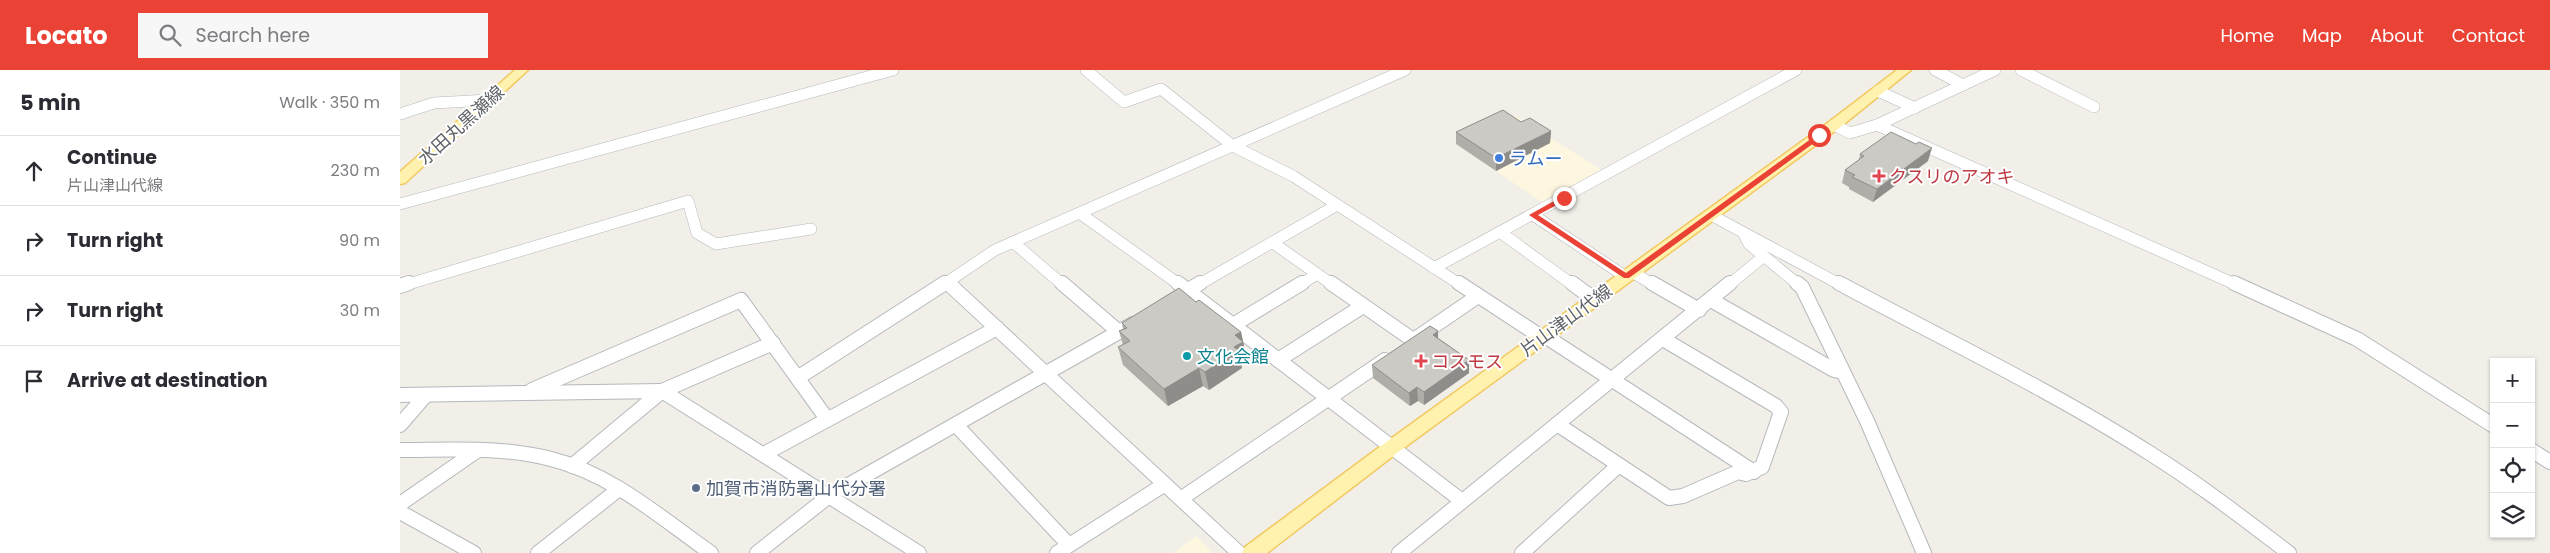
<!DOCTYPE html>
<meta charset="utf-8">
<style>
body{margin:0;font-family:Poppins,"Noto Sans JP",sans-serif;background:#f7f7f7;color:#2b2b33}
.controls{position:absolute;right:15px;bottom:15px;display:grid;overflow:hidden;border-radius:0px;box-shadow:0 1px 4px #0004}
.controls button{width:45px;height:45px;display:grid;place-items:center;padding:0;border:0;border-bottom:1px solid #e1e1e2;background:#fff;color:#2b2b33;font:25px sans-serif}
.stop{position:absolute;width:15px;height:15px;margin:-11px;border:4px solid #ea4335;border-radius:50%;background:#fff}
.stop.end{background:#ea4335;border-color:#fff;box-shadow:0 1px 5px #0008}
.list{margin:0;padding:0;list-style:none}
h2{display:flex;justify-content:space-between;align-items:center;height:65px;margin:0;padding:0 20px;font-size:21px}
h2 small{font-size:16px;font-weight:400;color:#7c7c81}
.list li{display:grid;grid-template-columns:32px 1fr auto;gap:15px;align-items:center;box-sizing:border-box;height:70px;padding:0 20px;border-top:1px solid #e1e1e2}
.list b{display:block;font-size:19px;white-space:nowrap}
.list p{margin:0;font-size:16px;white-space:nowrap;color:#7c7c81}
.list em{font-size:16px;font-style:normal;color:#7c7c81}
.icon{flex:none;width:28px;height:28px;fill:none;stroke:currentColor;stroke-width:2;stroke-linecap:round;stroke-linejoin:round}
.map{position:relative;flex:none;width:2150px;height:483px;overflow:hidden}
header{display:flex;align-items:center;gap:30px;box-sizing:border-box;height:70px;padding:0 25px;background:#ea4335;color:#fff}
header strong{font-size:24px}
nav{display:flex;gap:28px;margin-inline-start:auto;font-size:18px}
.search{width:350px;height:45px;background:#f7f7f7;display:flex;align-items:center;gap:12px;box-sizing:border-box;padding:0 18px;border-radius:0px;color:#7c7c81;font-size:19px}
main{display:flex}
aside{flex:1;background:#fff}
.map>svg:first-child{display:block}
.commercial{fill:#fef7e0}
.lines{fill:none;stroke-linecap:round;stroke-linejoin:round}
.minor-far1-casing{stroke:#b5b8bc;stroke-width:12}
.minor-casing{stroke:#b5b8bc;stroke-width:16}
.major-casing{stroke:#f2c960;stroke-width:3}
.minor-far1{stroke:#fff;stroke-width:11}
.minor{stroke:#fff;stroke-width:14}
.major{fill:#fff2af;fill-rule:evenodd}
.wall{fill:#afaea9}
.shaded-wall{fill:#8f8d8a}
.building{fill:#cccac5;stroke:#8f8d8a}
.route{fill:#ea4335}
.shop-dot{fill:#3f7fe0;stroke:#fff;stroke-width:2}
.health-dot{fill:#e0444e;stroke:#fff;stroke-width:2}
.culture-dot{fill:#0f9aa8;stroke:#fff;stroke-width:2}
.service-dot{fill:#5c6f8a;stroke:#fff;stroke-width:2}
.labels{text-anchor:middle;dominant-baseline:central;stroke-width:4;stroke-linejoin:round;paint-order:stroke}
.street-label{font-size:18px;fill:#5f6368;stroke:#fff}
.shop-label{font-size:18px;fill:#366cbe;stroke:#fff;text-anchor:start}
.health-label{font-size:18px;fill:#be3a42;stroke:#fff;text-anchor:start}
.culture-label{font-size:18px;fill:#0d838f;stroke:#fff;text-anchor:start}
.service-label{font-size:18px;fill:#4e5e75;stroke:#fff;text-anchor:start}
</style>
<header>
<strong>Locato</strong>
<div class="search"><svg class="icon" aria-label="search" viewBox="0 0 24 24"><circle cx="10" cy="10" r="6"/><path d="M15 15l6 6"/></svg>Search here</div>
<nav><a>Home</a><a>Map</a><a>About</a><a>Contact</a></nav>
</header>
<main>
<aside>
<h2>5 min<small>Walk · 350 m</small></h2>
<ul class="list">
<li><svg class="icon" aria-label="ahead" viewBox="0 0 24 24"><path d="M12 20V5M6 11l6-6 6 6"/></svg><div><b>Continue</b><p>片山津山代線</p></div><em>230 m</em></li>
<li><svg class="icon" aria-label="right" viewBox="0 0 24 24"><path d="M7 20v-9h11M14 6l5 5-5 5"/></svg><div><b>Turn right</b></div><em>90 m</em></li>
<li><svg class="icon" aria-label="right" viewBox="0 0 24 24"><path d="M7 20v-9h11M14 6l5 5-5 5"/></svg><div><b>Turn right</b></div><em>30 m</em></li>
<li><svg class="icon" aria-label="arrive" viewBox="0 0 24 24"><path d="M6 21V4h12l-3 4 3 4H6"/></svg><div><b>Arrive at destination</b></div></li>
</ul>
</aside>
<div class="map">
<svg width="2150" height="483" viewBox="0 0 2150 483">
<rect width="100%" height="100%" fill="#f1efe8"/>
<!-- commercial -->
<g class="commercial">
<polygon points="1115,46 1205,102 1145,134 1056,74"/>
<polygon points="796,466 813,483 774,483"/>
</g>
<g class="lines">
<!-- minor-far1 casing -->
<g class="minor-far1-casing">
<g id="minor-far1">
<polyline points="686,0 724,32 761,19 833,76 893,106 1061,215"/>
<polyline points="1535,0 1563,15"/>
<polyline points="1621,0 1694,37"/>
<polyline points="1478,21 1515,38"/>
<polyline points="0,44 34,33 89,30"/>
<polyline points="1434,55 1450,63 1477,55 1595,0"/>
<polyline points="1477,55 1837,215"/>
<polyline points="0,134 493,0"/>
<polyline points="681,144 780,215"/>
<polyline points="1133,145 1226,207"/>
<polyline points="1311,145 1441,215"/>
<polyline points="1100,162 1173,215"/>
<polyline points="1344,164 1349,174 1399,215"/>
<polyline points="613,172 663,215"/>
<polyline points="873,173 933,215"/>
<polyline points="1034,198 1396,0"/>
<polyline points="1232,202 1254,215"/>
<polyline points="547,212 550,215"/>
<polyline points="5,215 288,131 297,163 316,174 411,159"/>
<polyline points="543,215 595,180 1005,0"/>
<polyline points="798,215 937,135"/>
<polyline points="900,215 917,204"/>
<polyline points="1329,215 1364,186"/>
</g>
</g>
<!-- minor casing -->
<g class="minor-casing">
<g id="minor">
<polyline points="548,213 839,483"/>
<polyline points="662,213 719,262"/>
<polyline points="778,213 1062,431"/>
<polyline points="931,213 1013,270"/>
<polyline points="1059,213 1143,268"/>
<polyline points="1172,213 1195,230"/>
<polyline points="1252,213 1299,240"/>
<polyline points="1397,213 1402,217 1467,351 1524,483"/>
<path d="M 1439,213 C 1543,269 1651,320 1751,384 C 1799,414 1844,449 1889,483"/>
<polyline points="1834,213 1957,269 2094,356"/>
<polyline points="0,216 9,213"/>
<polyline points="787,221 800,213"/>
<polyline points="1311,230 1434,300 1443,302"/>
<polyline points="833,255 902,213"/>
<polyline points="1145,266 1354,402"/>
<polyline points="1018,267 1078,226"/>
<polyline points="878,290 963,236"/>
<polyline points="399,307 545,213"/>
<polyline points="132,320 341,230 427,349"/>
<polyline points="0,325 262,321 519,483"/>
<polyline points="1157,354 1269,428 1283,426 1338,402 1346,404 1362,397 1381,342 1376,336 1263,269"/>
<polyline points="0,355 26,325"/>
<polyline points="556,355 669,475"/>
<path d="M 0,380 C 50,380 102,376 151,389 C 212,404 261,448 311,483"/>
<polyline points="2131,380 2150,392"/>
<polyline points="364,384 597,258"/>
<polyline points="172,396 262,321 373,273"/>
<polyline points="782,428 985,290"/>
<polyline points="0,434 78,380"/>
<polyline points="0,442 74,483"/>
<polyline points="138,483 219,419"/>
<polyline points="357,483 429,426 733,254"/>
<polyline points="657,483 765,414"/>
<polyline points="999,483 1330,213"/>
<polyline points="1122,483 1219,395"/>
</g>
</g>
<!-- major casing -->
<g class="major-casing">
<g id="major">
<polygon points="115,0 128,0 5,113 0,114 0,102"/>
<polygon points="1497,0 1511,0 1439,58 997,383 867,483 842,483 845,477 985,373 1429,52"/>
</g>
</g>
<!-- minor-far1 -->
<use href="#minor-far1" class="minor-far1"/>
<!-- minor -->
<use href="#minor" class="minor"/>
<!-- major -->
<use href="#major" class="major"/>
</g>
<!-- wall -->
<g class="wall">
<polygon points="1121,52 1151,61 1150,73 1096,101 1056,74 1056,62"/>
<polygon points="1460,84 1528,91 1473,132 1449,119 1449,117 1442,113 1445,100 1459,90"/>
<polygon points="796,232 841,262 847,290 841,293 842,298 809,320 803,316 768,336 723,295 718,277 723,275 719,261 723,259 722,253"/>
<polygon points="1038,268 1069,290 1069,303 1024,335 1018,331 1010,336 973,308 972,295"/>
</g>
<!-- shaded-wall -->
<g class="shaded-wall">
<polygon points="1151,61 1150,73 1096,101 1096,88"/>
<polygon points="1532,78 1528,91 1473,132 1477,119"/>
<polygon points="1038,261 1038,275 1033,265"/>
<polygon points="841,262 847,290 841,293 842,298 809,320 805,302 834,277 835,265"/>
<polygon points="1069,290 1069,303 1024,335 1024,322"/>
<polygon points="799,298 803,316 768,336 764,319"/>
<polygon points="1017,317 1018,331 1010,336 1009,323"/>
</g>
<!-- building -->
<g class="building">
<polygon points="1103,40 1121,52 1130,48 1151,61 1096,88 1056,62"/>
<polygon points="1491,62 1516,74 1519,72 1532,78 1477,119 1452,107 1455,105 1445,100 1464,86 1460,84"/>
<polygon points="779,218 796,232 799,230 841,262 835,265 843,272 834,277 838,280 805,302 799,298 764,319 718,277 730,271 719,261 727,258 722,253"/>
<polygon points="1030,256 1038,261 1033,265 1069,290 1024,322 1017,317 1009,323 972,295"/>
</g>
<!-- route -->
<polygon class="route" points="1419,63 1422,67 1229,208 1224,208 1129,145 1161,127 1166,127 1166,130 1138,145 1226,203"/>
<!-- markers -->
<circle class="shop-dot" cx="1099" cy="88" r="5"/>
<g class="health-dot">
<path d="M1476.5 98.5h5v5h5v5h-5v5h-5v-5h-5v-5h5z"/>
<path d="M1018.5 283.5h5v5h5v5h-5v5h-5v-5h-5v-5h5z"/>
</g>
<circle class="culture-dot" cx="787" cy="286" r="5"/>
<circle class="service-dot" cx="296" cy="418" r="5"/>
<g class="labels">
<!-- street labels -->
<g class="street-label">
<text transform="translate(61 55) rotate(-42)">水田丸黒瀬線</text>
<text transform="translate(1166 250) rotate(-36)">片山津山代線</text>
</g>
<!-- shop labels -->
<g class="shop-label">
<text x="1109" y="88">ラムー</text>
</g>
<!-- health labels -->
<g class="health-label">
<text x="1489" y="106">クスリのアオキ</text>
<text x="1031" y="291">コスモス</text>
</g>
<!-- culture labels -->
<g class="culture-label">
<text x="797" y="286">文化会館</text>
</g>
<!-- service labels -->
<g class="service-label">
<text x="306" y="418">加賀市消防署山代分署</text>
</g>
</g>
</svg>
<div class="controls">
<button>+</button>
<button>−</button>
<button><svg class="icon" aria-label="locate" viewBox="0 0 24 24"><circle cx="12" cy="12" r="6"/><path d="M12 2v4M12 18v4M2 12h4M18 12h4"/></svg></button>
<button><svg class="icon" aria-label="layers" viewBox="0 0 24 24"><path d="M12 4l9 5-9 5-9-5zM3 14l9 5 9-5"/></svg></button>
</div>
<div class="stop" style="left:1419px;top:65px"></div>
<div class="stop end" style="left:1164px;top:128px"></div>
</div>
</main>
